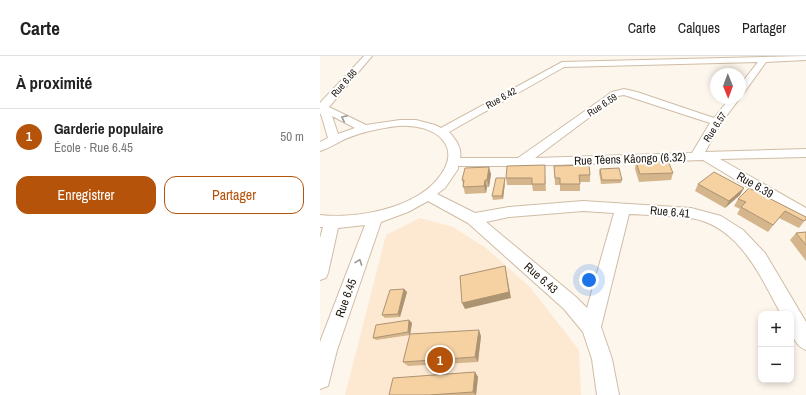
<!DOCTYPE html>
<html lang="fr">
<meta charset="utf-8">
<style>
body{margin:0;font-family:"Archivo Narrow",sans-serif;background:#f2f2f2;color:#222}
.controls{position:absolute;right:12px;bottom:12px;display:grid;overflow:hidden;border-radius:8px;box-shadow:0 2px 6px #0003}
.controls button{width:36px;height:36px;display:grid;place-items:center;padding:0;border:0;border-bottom:1px solid #e0e0e0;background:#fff;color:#222;font:20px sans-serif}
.compass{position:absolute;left:390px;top:12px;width:36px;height:36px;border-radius:50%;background:#fff;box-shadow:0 2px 6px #0003;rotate:179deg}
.you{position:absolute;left:269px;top:224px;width:14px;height:14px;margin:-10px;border:3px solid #fff;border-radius:50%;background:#1a73e8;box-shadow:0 0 0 6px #1a73e833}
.badge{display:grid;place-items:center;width:26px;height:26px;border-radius:50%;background:#b45309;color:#fff;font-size:13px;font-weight:700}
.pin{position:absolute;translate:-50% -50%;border:2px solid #fff;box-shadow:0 1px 4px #0006}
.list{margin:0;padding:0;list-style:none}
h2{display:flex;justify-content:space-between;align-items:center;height:52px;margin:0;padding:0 16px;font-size:17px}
h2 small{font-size:13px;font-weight:400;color:#767676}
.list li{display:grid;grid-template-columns:26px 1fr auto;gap:12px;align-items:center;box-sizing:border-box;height:56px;padding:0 16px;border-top:1px solid #e0e0e0}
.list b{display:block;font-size:15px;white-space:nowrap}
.list p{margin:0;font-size:13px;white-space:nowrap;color:#767676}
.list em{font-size:13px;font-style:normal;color:#767676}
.actions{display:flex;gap:8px;padding:12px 16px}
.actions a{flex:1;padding:9px 0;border:1px solid #b45309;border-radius:12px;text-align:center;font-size:14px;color:#b45309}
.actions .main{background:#b45309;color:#fff}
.map{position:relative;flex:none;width:486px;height:339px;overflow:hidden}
header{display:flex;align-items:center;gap:24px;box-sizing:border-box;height:56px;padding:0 20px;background:#fff;border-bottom:1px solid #e0e0e0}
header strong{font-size:19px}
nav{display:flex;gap:22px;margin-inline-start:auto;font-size:14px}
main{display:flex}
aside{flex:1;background:#fff}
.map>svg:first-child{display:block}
.built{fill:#fde9d1}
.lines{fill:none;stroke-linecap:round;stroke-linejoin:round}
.minor-casing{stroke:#cfbda6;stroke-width:2}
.minor{fill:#fff;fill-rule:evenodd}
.wall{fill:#d4b58c}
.shaded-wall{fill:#ac9372}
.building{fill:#f6d2a3;stroke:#ac9372}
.oneway{stroke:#9a9793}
.labels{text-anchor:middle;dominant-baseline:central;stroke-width:4;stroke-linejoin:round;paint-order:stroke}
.far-street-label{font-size:10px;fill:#1e170f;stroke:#fff}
.street-label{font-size:12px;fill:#1e170f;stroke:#fff}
</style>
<header>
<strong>Carte</strong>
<nav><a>Carte</a><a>Calques</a><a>Partager</a></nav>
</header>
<main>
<aside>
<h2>À proximité<small></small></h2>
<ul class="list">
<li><span class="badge">1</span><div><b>Garderie populaire</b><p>École · Rue 6.45</p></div><em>50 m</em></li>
</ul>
<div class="actions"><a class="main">Enregistrer</a><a>Partager</a></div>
</aside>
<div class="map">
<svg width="486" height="339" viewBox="0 0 486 339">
<rect width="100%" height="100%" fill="#fdf6ec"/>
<!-- built -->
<polygon class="built" points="100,162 133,171 166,192 210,231 259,294 261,339 25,339 66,179"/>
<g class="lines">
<!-- minor casing -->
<g class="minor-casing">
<path id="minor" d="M 44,0 L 52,0 L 9,51 L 46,69 L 80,64 L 96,64 L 115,69 L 121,72 L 242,6 L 486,0 L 486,4 L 446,6 L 423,38 L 420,39 L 420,29 L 438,6 L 244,11 L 129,76 C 136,84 142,91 140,102 L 198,102 L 292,36 L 304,33 L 317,36 L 394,62 L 410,42 L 420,42 L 401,67 L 385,96 L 486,93 L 486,101 L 400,103 L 486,152 L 486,164 L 481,163 L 383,104 L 201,110 L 138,110 L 138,113 L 125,132 L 117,138 L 155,157 L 189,151 L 263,145 L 371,152 L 401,160 L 423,174 L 445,197 L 486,266 L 486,294 C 471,288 471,272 471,258 L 461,258 C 440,220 419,169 370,162 C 350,159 329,159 309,158 L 281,271 L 292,303 L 299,339 L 277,339 L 272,303 L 263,276 L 244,253 L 148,167 L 108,145 L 88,156 L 61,166 L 17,294 L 8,330 L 0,333 L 0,286 L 45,169 L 18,172 L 8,217 L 6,222 L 0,224 L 0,182 L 3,171 L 0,171 L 0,159 C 36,163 91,153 116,125 C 147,90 114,67 78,70 C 60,72 42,76 25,83 C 17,87 9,92 0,95 L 0,86 L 8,82 L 1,58 L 0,58 L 0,47 ZM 304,39 L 390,67 L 372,97 L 215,102 L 298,40 ZM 12,60 L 35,72 L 18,78 ZM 263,155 L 294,157 L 267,252 L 256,241 L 166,166 L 189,161 Z"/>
</g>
<!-- minor -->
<use href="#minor" class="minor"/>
</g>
<!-- wall -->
<g class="wall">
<polygon points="316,106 353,117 351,124 319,126 315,113"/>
<polygon points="234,110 270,119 270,126 260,126 260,135 240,135 240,129 235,129"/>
<polygon points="280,113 302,124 301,127 281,128 279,116"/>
<polygon points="225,116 226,135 213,135 212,129 187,129 186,122"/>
<polygon points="171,118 169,131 167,131 166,137 145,138 142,124"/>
<polygon points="185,122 185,126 183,143 173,144 172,140"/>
<polygon points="378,128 424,132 420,139 405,152 375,135"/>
<polygon points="429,132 486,163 479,172 459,162 448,176 417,158 420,153 414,150 418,143"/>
<polygon points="486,176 486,205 470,184 476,177"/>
<polygon points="84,233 87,236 80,261 65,262 62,259"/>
<polygon points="89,264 92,267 90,278 161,280 158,306 88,310 83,306 90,279 56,284 53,282"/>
<polygon points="155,316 158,321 156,339 69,339"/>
</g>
<!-- shaded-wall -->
<g class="shaded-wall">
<polygon points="169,111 171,118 169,131 167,124"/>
<polygon points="185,122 185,126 183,143 182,140"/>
<polygon points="165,124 167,131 166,137 164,130"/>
<polygon points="424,132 420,139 405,152 409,145"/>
<polygon points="185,210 191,242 145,253 142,247"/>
<polygon points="84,233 87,236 80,261 78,258"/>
<polygon points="89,264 92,267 90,279 88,276"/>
<polygon points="159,274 161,280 158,306 155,301"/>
<polygon points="155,316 158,321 156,339 153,336"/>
</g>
<!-- building -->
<g class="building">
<polygon points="348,105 353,117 320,118 316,106"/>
<polygon points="225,109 225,128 212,128 212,122 186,122 187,110"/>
<polygon points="269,109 270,119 259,119 260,128 240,128 240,122 235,122 234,110"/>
<polygon points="169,111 167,124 165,124 164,130 143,131 144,124 142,124 145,112"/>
<polygon points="299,112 302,124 282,124 280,113"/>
<polygon points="394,116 424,132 409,145 378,128"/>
<polygon points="176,122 185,122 182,140 172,140"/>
<polygon points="429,132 486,161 486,163 484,165 465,155 453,169 421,151 426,146 418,143"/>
<polygon points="486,176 486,189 476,177"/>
<polygon points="185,210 189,236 142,247 140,220"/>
<polygon points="84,233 78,258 62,259 70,234"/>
<polygon points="89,264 88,276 53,282 56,269"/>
<polygon points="159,274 155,301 83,306 90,278"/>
<polygon points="155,316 153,336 109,339 69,339 73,322"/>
</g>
<!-- one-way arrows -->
<defs><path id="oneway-chevron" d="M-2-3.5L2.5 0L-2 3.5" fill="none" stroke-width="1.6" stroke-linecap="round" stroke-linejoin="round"/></defs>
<g class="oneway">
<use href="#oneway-chevron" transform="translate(24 62) rotate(-155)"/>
<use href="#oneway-chevron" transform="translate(39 206) rotate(-70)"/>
</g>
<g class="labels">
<!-- far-street labels -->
<g class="far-street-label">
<text transform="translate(24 27) rotate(-49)">Rue 6.66</text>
<text transform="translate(181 42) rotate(-29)">Rue 6.42</text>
<text transform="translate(282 49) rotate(-33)">Rue 6.59</text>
<text transform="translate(395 71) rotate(-57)">Rue 6.57</text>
</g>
<!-- street labels -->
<g class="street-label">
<text transform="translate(310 103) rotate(-2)">Rue Têens Kâongo (6.32)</text>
<text transform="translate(435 129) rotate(30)">Rue 6.39</text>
<text transform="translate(350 156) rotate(5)">Rue 6.41</text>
<text transform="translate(221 222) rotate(41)">Rue 6.43</text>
<text transform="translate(26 242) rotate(-70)">Rue 6.45</text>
</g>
</g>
</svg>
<div class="controls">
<button>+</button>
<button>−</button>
</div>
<svg class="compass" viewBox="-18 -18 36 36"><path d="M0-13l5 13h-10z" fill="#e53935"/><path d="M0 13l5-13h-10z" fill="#767676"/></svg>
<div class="you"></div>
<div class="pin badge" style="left:120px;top:304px">1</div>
</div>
</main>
